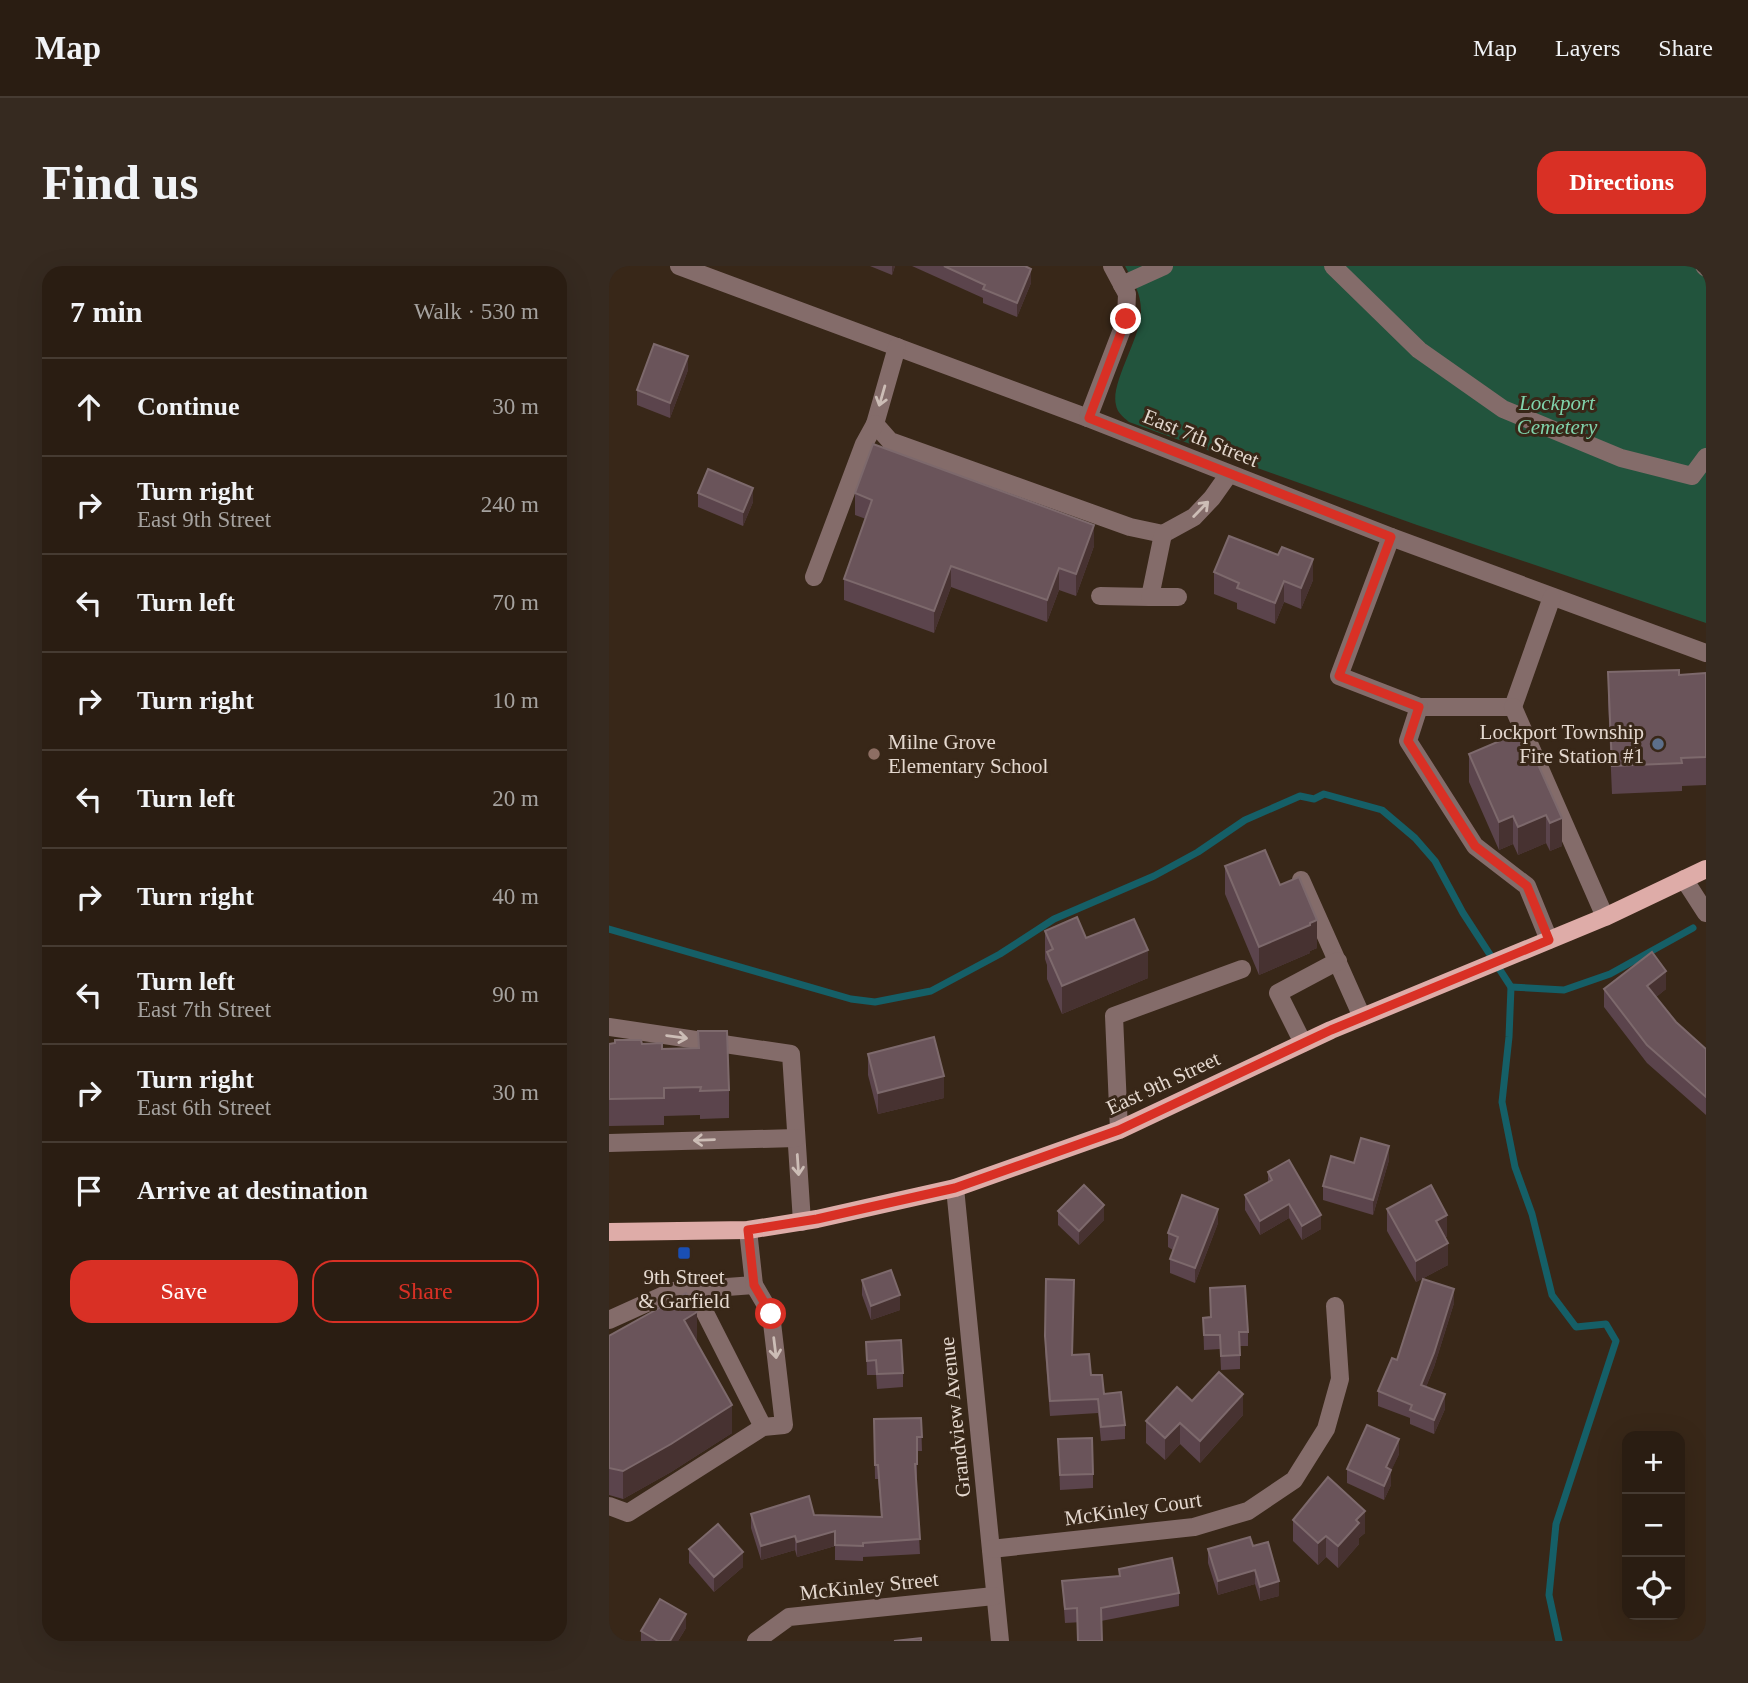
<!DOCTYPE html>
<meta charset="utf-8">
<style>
body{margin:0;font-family:"Times New Roman",serif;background:#362a20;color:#f1f3f6}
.controls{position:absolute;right:21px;bottom:21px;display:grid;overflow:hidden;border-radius:14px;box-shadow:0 7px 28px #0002}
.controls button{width:63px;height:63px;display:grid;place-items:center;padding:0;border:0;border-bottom:2px solid #463b32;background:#2a1d12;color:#f1f3f6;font:35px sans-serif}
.stop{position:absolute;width:21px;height:21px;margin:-16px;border:5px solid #d93025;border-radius:50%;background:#fff}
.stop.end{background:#d93025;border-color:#fff;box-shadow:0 2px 7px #0008}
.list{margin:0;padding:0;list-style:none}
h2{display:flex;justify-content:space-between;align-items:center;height:91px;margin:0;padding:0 28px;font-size:30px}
h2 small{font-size:23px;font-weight:400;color:#a5a29f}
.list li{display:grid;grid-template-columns:46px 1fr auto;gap:21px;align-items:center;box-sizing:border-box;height:98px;padding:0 28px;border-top:2px solid #463b32}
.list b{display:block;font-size:26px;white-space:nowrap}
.list p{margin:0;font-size:23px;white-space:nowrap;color:#a5a29f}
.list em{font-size:23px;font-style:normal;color:#a5a29f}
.actions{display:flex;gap:14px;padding:21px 28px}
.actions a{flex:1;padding:16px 0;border:2px solid #d93025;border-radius:21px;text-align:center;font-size:24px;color:#d93025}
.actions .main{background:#d93025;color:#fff}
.icon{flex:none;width:38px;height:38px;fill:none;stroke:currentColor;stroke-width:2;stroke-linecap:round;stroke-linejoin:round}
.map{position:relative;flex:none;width:1097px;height:1375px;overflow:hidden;border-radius:21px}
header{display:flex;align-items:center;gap:42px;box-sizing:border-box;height:98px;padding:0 35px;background:#2a1d12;border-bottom:2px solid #463b32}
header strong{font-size:33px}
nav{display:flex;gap:38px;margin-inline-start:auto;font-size:24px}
.intro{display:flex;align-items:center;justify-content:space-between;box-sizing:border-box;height:168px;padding:0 42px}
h1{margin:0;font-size:49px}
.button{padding:18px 32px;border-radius:21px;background:#d93025;color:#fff;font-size:24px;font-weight:700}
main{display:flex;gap:42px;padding:0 42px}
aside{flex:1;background:#2a1d12;border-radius:21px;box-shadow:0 7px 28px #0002}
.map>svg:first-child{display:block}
.green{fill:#22543d}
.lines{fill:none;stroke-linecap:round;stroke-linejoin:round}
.stream{stroke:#155f67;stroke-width:7}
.minor{stroke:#846c6a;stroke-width:18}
.major{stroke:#deaca8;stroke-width:18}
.wall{fill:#5b444c}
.shaded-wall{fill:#473231}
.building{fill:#6a545a;stroke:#7d696c;stroke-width:2}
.oneway{stroke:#ccbdb6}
.route{stroke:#d93025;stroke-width:9}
.service-dot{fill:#5c6f8a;stroke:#382718;stroke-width:2.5}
.education-dot{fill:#8d6e63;stroke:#382718;stroke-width:2.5}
.transit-dot{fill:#1a4fb4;stroke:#382718;stroke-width:2.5}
.labels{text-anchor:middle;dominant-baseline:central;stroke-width:6;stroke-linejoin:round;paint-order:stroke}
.park-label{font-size:21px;font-style:italic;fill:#80d3ab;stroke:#382718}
.street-label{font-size:21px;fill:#e4d8cf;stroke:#382718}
.poi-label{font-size:21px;fill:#e4d8cf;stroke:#382718;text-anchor:end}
</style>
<header>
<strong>Map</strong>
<nav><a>Map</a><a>Layers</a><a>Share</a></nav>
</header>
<div class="intro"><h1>Find us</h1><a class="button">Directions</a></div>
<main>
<aside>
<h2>7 min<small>Walk · 530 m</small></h2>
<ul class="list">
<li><svg class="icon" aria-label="ahead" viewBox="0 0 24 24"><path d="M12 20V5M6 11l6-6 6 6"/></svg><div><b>Continue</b></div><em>30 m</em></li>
<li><svg class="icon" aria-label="right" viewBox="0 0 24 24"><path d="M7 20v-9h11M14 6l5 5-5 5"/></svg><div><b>Turn right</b><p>East 9th Street</p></div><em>240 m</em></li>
<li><svg class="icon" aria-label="left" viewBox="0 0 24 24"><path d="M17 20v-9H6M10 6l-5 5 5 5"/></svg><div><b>Turn left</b></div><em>70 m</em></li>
<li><svg class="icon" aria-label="right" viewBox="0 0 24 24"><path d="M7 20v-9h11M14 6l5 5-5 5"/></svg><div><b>Turn right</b></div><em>10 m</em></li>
<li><svg class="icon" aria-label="left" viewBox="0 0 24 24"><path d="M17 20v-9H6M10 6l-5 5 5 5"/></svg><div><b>Turn left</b></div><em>20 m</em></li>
<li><svg class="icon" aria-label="right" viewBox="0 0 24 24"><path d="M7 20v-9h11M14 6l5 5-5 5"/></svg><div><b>Turn right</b></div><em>40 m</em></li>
<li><svg class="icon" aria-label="left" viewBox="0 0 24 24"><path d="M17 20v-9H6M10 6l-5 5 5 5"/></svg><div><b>Turn left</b><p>East 7th Street</p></div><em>90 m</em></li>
<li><svg class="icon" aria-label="right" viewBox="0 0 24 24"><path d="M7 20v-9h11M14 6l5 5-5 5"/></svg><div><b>Turn right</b><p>East 6th Street</p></div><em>30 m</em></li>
<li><svg class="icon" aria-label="arrive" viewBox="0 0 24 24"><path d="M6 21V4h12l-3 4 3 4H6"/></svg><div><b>Arrive at destination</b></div></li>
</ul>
<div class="actions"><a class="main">Save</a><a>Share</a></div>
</aside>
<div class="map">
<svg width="1097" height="1375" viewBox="0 0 1097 1375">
<rect width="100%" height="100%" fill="#382718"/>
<!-- green -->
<path class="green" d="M 516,0 L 1097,0 L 1097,357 L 808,259 L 520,156 C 514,151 508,146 507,139 C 501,117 532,72 532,45 C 532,27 524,15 516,0 Z"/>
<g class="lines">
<!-- stream -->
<g class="stream">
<polyline points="0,663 242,733 266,736 322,725 391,688 445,653 545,610 589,586 636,554 691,530 705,533 715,528 773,544 806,572 826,595 854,647 902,721 900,771 893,836 906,901 923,948 943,1029 967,1061 997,1058 1007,1075 947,1258 940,1329 950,1375"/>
<polyline points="902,721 955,724 1001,708 1084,662"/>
</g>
<!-- minor -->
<g class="minor">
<polyline points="70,0 479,152 782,271 1097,387"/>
<polyline points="724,0 810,84 894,143 1012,192 1083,210 1097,191"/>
<polyline points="1095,0 1097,2"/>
<polyline points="513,19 555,0"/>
<polyline points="288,81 266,158 281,175 521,261 554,268 585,251 603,232 620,208"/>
<polyline points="479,152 517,53 518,28 503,0"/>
<polyline points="782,271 730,410 810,441 904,441 943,331"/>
<polyline points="205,311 255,178 266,158"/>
<polyline points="491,330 541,331 554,268"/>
<polyline points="541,331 569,331"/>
<polyline points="810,441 799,475 866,580 918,620 940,674"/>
<polyline points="904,441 996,651"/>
<polyline points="1075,613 1097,647"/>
<polyline points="692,614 753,751"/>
<polyline points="0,761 182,788 193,956"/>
<polyline points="694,777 669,727 729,695"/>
<polyline points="510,864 505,750 633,703"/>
<polyline points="0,877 187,872"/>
<polyline points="346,922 391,1375"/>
<polyline points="84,1023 154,1161"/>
<polyline points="0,1054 64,1025 145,1019 139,964"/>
<polyline points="0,1240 19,1247 154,1161 175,1159 162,1048 145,1019"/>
<polyline points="382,1283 585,1261 639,1245 685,1214 717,1163 731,1113 726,1040"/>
<polyline points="147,1375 180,1351 385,1330"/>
</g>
<!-- major -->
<polyline class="major" points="0,966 139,964 208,953 346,922 510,864 722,764 996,651 1097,603"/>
</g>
<!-- wall -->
<g class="wall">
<polygon points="261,0 286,0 283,9"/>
<polygon points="303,0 416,0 422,17 408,51 374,37 374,32"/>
<polygon points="79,104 61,152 28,139 28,124"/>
<polygon points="89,227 144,236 134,260 89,241"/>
<polygon points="246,227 485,280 467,330 450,324 438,356 342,321 325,367 235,334 235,313 257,253 246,249"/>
<polygon points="605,306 704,314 692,343 675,336 666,358 628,343 628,337 605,328"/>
<polygon points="999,406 1070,409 1097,407 1097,519 1073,520 1073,525 1003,528 999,434"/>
<polygon points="914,465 953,580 941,585 937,577 909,589 904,578 890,584 860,516 860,488"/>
<polygon points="616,600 671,619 708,682 701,685 701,687 650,709 616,628"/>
<polygon points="436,665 477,672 539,712 453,748 438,713 438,699 436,693"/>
<polygon points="995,723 1057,723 1047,731 1067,756 1097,783 1097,849 1038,797 995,741"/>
<polygon points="6,777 33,778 53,783 120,824 120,852 91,853 91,849 55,850 55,859 0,860 0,778"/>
<polygon points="259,788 335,832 269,848 259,809"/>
<polygon points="780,894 764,949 714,934 714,920 745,897"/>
<polygon points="659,906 712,963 693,974 680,952 651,969 636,944 636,929 659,916"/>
<polygon points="778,943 838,970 836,972 839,999 807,1016 778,965"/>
<polygon points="449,945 495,954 470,979 449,959"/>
<polygon points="609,957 586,1017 561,1007 561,993 564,984 559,981 559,967"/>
<polygon points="437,1013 464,1089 482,1109 516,1159 516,1173 492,1175 489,1147 441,1150 436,1085"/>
<polygon points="253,1014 291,1044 262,1054 253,1029"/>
<polygon points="601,1022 639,1066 639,1080 631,1080 631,1103 612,1104 611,1083 595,1084 594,1052 601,1051"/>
<polygon points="845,1037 825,1101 817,1121 836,1143 825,1168 801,1158 801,1152 769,1140 769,1125 788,1094"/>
<polygon points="0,1070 88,1074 87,1075 123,1167 62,1206 14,1233 0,1229"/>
<polygon points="257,1076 294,1107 294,1121 268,1123 267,1109 258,1109"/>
<polygon points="583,1135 634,1149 591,1197 571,1178 556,1194 537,1177 537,1155"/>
<polygon points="312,1152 313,1185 308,1185 308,1212 307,1212 311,1288 254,1291 254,1295 226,1294 226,1280 188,1291 186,1284 152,1294 142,1262 142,1248 272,1251 269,1213 266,1213 265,1153"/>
<polygon points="449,1173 484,1208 484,1222 451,1224"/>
<polygon points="790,1188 782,1204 782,1219 775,1234 738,1217 738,1203"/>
<polygon points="684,1254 756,1267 750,1272 750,1278 729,1302 717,1291 709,1299 684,1275"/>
<polygon points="644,1280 670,1330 651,1335 646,1318 609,1329 599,1297 599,1283"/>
<polygon points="80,1283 134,1301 105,1326 80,1297"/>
<polygon points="510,1303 570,1327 570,1340 492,1355 456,1357 453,1315 510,1310"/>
<polygon points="77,1362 69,1375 32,1375 32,1365"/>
</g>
<!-- shaded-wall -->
<g class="shaded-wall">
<polygon points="283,0 286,0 283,9"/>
<polygon points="422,3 422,17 408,51 408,37"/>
<polygon points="79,90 79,104 61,152 61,137"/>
<polygon points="144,222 144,236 134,260 134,246"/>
<polygon points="485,259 485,280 467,330 467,308"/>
<polygon points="704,293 704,314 692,343 692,322"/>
<polygon points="342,300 342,321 325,367 325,345"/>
<polygon points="450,302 450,324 438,356 438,334"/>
<polygon points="675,315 675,336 666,358 666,337"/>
<polygon points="937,549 937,577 909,589 909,561"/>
<polygon points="904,550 904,578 890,584 890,556"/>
<polygon points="953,552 953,580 941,585 941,557"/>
<polygon points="708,654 708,682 701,685 701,687 650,709 650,681"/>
<polygon points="539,684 539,712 453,748 453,720"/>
<polygon points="1057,705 1057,723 1038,738 1038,720"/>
<polygon points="335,810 335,832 269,848 269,827"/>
<polygon points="780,880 780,894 764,949 764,934"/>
<polygon points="680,938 680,952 651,969 651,955"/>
<polygon points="495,939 495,954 470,979 470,965"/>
<polygon points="609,943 609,957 586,1017 586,1002"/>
<polygon points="712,949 712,963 693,974 693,960"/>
<polygon points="838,949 838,970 827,977 827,955"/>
<polygon points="839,977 839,999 807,1016 807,995"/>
<polygon points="845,1023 845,1037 825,1101 812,1133 812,1119"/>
<polygon points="291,1029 291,1044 262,1054 262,1040"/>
<polygon points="88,1046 88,1074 75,1082 75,1054"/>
<polygon points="634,1128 634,1149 591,1197 591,1175"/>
<polygon points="836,1128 836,1143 825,1168 825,1154"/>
<polygon points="123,1139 123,1167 62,1206 14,1233 14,1205"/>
<polygon points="571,1157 571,1178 556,1194 556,1172"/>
<polygon points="790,1173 790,1188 777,1216 777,1201"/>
<polygon points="782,1204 782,1219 775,1234 775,1220"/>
<polygon points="756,1245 756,1267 750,1272 750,1278 729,1302 729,1280 747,1254"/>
<polygon points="226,1265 226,1280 188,1291 188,1276"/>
<polygon points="186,1270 186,1284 152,1294 152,1280"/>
<polygon points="717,1270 717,1291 709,1299 709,1277"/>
<polygon points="134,1286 134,1301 105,1326 105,1311"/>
<polygon points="646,1304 646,1318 609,1329 609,1315"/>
<polygon points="670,1315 670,1330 651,1335 651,1321"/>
<polygon points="77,1348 77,1362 69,1375 61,1375"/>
</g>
<!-- building -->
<g class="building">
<polygon points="335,0 416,0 422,3 408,37 374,23 376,19"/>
<polygon points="45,78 79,90 61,137 28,124"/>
<polygon points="264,178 485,259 467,308 450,302 438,334 342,300 325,345 235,313 263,234 246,227"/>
<polygon points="99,203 144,222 134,246 89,227"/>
<polygon points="620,270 669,289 673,281 704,293 692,322 675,315 666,337 628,322 630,317 605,306"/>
<polygon points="1070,404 1070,409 1097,407 1097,491 1072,492 1073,497 1003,500 999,406"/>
<polygon points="914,465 953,552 941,557 937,549 909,561 904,550 890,556 860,488"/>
<polygon points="656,584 671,619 690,611 708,654 701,657 701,659 650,681 616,600"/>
<polygon points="468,651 477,672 525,653 539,684 453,720 438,686 444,683 436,665"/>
<polygon points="1043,686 1057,705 1038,720 1067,756 1097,783 1097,831 1038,779 995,723"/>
<polygon points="89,765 118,765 120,824 91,825 92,821 55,822 55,832 0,833 0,778 6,777 6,774 32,774 33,778 53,777 53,783 90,782"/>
<polygon points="325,771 335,810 269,827 259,788"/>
<polygon points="752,872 780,880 764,934 714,920 722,890 745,897"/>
<polygon points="680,894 712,949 693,960 680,938 651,955 636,929 663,914 659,906"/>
<polygon points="475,919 495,939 470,965 449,945"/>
<polygon points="822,919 838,949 827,955 839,977 807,995 778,943"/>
<polygon points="573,929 609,943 586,1002 561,993 569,971 559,967"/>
<polygon points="282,1004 291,1029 262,1040 253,1014"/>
<polygon points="437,1013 465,1014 463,1089 480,1088 482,1109 493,1109 495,1128 512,1126 516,1159 492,1161 489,1133 441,1135 436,1070"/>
<polygon points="814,1013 845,1023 825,1087 812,1119 836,1128 825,1154 801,1144 803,1139 769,1125 783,1092 788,1094"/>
<polygon points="636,1020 639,1066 630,1066 631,1089 612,1090 611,1069 595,1069 594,1052 602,1051 601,1022"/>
<polygon points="77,1027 88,1046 75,1054 123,1139 62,1178 14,1205 0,1202 0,1070"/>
<polygon points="292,1074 294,1107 268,1108 267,1094 258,1095 257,1076"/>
<polygon points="610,1106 634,1128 591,1175 571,1157 556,1172 537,1155 568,1121 583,1135"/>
<polygon points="312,1152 313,1171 308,1171 308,1198 306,1198 311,1273 254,1277 254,1280 226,1279 226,1265 188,1276 186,1270 152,1280 142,1248 200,1230 205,1249 273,1251 269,1199 266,1199 265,1153"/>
<polygon points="758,1159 790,1173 777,1201 782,1204 775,1220 738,1203"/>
<polygon points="483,1172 484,1208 451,1209 449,1173"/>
<polygon points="719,1211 756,1245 747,1254 750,1257 729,1280 717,1270 709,1277 684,1254"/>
<polygon points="109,1258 134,1286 105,1311 80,1283"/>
<polygon points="641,1271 644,1280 659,1276 670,1315 651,1321 646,1304 609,1315 599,1283"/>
<polygon points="563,1292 570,1327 492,1342 493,1375 469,1375 468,1342 456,1343 453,1315 511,1310 510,1303"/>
<polygon points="51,1333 77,1348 61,1375 49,1375 32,1365"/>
<polygon points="312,1372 312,1375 285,1375"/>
</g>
<!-- one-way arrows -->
<defs><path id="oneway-shaft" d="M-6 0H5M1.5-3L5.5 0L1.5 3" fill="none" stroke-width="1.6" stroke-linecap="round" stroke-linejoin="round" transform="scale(1.75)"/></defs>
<g class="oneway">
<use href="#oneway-shaft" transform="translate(273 130) rotate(106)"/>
<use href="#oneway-shaft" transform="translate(592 243) rotate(-46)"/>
<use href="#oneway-shaft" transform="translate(68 771) rotate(8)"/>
<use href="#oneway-shaft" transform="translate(95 874) rotate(178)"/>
<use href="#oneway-shaft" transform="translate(189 899) rotate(86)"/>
<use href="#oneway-shaft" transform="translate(166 1082) rotate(83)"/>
</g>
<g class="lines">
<!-- route -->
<polyline class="route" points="162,1048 145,1019 139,964 208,953 346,922 510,864 722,764 940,674 918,620 866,580 799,475 810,441 730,410 782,271 480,152 517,53"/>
</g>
<!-- markers -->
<circle class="service-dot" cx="1049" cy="478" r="7"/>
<circle class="education-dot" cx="265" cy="488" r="7"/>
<rect class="transit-dot" x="68" y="980" width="14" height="14" rx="3.5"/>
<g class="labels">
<!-- park labels -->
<g class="park-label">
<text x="948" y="137">Lockport<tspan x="948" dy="24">Cemetery</tspan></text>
</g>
<!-- street labels -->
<g class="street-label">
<text transform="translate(592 172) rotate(22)">East 7th Street</text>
<text transform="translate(554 817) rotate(-25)">East 9th Street</text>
<text transform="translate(346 1151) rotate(-96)">Grandview Avenue</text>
<text transform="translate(524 1243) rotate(-8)">McKinley Court</text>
<text transform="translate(260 1320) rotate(-6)">McKinley Street</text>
</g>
<!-- poi labels -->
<g class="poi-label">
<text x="1035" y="466">Lockport Township<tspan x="1035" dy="24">Fire Station #1</tspan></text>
<text x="279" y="476" text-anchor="start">Milne Grove<tspan x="279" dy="24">Elementary School</tspan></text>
<text x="75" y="1011" text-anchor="middle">9th Street<tspan x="75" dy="24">&amp; Garfield</tspan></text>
</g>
</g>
</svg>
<div class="controls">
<button>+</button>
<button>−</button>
<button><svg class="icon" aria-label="locate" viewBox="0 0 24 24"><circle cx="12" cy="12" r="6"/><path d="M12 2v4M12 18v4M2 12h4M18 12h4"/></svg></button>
</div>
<div class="stop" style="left:162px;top:1048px"></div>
<div class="stop end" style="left:517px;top:53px"></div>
</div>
</main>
